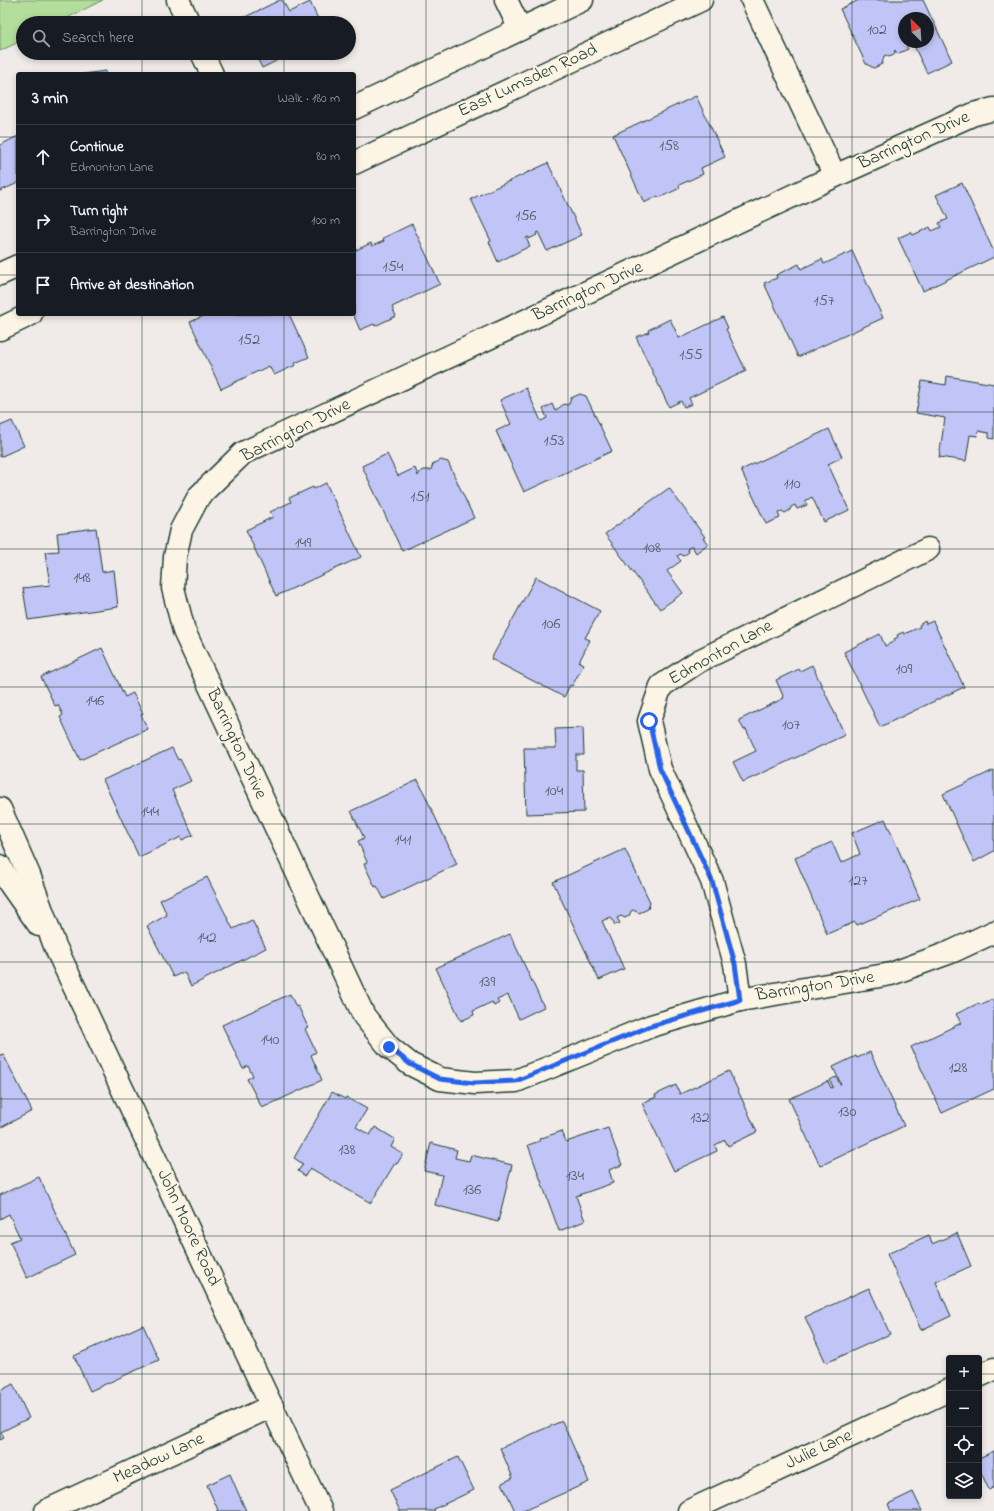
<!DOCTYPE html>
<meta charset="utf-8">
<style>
body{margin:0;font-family:"Indie Flower",sans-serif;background:#242831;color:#f1f3f6}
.controls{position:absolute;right:12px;bottom:12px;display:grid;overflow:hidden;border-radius:4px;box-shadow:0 2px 6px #0003}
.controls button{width:36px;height:36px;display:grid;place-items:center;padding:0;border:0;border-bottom:1px solid #363941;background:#171b24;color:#f1f3f6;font:20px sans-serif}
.compass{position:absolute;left:898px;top:12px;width:36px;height:36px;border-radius:50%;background:#171b24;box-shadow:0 2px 6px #0003;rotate:335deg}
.stop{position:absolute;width:12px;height:12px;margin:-9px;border:3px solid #2563eb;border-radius:50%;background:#fff}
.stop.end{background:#2563eb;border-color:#fff;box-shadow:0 1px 4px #0008}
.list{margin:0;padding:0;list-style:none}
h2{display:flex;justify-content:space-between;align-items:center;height:52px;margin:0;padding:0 16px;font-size:17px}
h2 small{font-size:13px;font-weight:400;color:#9ea1a6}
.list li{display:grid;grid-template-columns:26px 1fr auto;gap:12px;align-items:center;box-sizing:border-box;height:64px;padding:0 16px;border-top:1px solid #363941}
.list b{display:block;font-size:15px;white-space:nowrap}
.list p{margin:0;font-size:13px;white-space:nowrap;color:#9ea1a6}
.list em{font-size:13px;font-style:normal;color:#9ea1a6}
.icon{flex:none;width:22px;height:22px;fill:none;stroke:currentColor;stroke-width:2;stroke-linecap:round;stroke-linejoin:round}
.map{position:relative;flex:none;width:994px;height:1511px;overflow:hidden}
.search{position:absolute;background:#171b24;box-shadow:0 2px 6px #0003;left:16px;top:16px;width:340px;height:44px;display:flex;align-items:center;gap:10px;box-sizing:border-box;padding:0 14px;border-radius:22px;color:#9ea1a6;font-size:15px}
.panel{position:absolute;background:#171b24;box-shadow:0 2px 6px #0003;left:16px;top:72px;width:340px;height:244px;border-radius:4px}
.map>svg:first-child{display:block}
.green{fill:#b3dd9a;stroke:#698d67}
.building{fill:#c1c4f6;stroke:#1f3d34}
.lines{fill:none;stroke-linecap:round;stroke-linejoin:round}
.minor-casing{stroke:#1f3d34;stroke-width:25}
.major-casing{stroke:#1f3d34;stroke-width:25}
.minor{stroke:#fcf5e5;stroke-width:22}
.major{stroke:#fcf5e5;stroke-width:22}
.route{stroke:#2563eb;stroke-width:5}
.grid{fill:none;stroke:#1f3d34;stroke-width:1;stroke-opacity:0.55}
.labels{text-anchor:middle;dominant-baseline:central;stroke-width:4;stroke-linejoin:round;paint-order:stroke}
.number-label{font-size:16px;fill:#485f64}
.street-label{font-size:18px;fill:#1f3d34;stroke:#fcf5e5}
</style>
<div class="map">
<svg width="994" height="1511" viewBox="0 0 994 1511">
<rect width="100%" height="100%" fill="#f0ebe8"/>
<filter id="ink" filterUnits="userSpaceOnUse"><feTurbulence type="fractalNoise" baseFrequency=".025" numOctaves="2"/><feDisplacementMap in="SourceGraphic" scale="8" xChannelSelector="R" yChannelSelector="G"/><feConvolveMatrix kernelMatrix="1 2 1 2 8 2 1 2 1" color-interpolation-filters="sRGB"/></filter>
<g filter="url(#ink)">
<!-- green -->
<polygon class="green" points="0,0 103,0 57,23 23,23 23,40 0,51"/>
<!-- building -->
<g class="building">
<polygon points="280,0 282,0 289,12 310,2 320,23 240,23 239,20"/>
<polygon points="859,0 923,0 952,61 927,73 912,42 928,42 928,18 904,18 904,42 908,42 905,43 908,49 897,54 895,50 894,55 889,57 886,55 884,56 882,64 874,68 866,64 840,9"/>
<polygon points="255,53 292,53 262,68"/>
<polygon points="106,71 106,74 83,74"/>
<polygon points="696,96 725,157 701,168 703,174 679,185 680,188 659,198 658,196 644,203 613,135"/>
<polygon points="18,136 18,183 0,191 0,145"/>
<polygon points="548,163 582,235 547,251 538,232 536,233 537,235 529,239 529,237 526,238 530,246 498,262 489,242 491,241 471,199"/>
<polygon points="962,183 994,252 994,257 923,291 898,238 911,232 913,235 930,227 932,231 941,227 939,223 948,219 936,195"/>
<polygon points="412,224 440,284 392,307 396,316 375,326 374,324 360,330 353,314 354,314 354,251 371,243 372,246 384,241 383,238"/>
<polygon points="852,251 883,318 798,357 764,283 777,278 776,275 799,264 801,269 822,259 824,264"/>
<polygon points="208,314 289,314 309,357 295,363 296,365 274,375 269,366 221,389 190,322"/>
<polygon points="723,317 728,328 726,329 746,371 689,398 692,404 684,407 681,401 669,407 636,337 649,332 648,330 670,319 679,338"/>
<polygon points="947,376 994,384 994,439 989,438 989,433 978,431 977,436 970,435 966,461 939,457 945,418 916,413 922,381 946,385"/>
<polygon points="526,388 541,421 547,418 543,409 552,404 555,411 564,404 567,405 569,404 571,398 580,394 586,396 612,451 524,492 496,431 511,424 500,400"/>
<polygon points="12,421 24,446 0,457 0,426"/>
<polygon points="829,429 842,457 828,464 849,510 824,522 812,497 805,501 807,505 797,509 795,505 791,507 790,510 785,513 782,511 778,513 780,518 766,524 741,470"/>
<polygon points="387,454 398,476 415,468 418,476 420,472 424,470 431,470 433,464 441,460 448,462 474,518 402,551 362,466"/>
<polygon points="326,483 361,557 276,596 246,530 273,517 270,512 291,502 289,498 313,487 314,489"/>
<polygon points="669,488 705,537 703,538 708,544 696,553 692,546 687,549 689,552 683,556 681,554 677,556 681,561 667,571 683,593 660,609 605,534"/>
<polygon points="96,528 102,572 114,570 118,607 28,620 23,588 50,585 45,552 59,551 57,533"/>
<polygon points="536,577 600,611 585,638 590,640 579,662 584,664 572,686 570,685 564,697 491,659"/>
<polygon points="925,621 926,624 933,621 964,687 880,727 844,652 880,634 885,646 895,641 894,639 898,637 897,635 903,632 904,634 920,627 919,625"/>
<polygon points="102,648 125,697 133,693 143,714 141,715 148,729 80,760 60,717 63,715 58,705 55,706 41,677"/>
<polygon points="812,665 845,735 743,782 733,762 756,751 746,729 744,730 739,720 784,698 776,680 799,669 800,671"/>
<polygon points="583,728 584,755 576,755 576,770 583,770 584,812 526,814 524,748 556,748 555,729"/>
<polygon points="172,748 178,760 180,759 191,781 172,790 193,835 182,840 181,837 139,857 103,780"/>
<polygon points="994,770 994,851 974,862 943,794"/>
<polygon points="418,780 457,864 384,899 377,886 375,887 364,864 367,862 358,841 364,838 351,811"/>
<polygon points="885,819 920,899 857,925 855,922 827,934 795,858 832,842 841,863 860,854 852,833"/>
<polygon points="625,849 650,902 648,909 639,913 633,910 631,911 629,916 625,918 621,916 617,918 620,923 615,925 611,917 602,921 624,969 599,980 553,882"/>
<polygon points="207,877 233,929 252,920 266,948 191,986 184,972 173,977 147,926 167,915 160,900"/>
<polygon points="510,934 544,1007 519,1019 508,995 497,1000 499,1003 494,1006 492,1002 473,1011 474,1015 461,1021 436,968"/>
<polygon points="290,994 296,1007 298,1006 308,1027 305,1029 316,1052 311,1055 322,1080 262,1108 247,1079 253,1076 248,1066 243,1069 222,1025"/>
<polygon points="992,999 994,1003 994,1089 942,1113 911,1047 961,1023 956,1014 979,1003 980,1005"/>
<polygon points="870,1052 904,1126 820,1166 789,1099 828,1081 831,1088 833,1087 830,1080 836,1077 840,1084 841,1084 833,1067 856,1056 857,1058"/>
<polygon points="3,1054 32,1111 0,1128 0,1055"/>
<polygon points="729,1071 757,1132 728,1146 725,1140 715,1145 717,1151 674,1171 642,1103 656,1097 655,1095 676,1085 680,1094"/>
<polygon points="332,1092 345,1099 346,1097 367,1109 356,1127 370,1135 375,1127 395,1139 391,1147 403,1154 397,1164 395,1163 371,1203 310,1168 305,1176 298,1171 303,1164 294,1158"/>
<polygon points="608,1128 622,1165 609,1170 613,1183 576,1196 585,1221 559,1231 528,1145 540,1141 539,1139 562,1131 566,1142"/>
<polygon points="431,1143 457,1150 455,1158 469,1161 471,1155 512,1165 498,1222 435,1205 442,1175 424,1171"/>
<polygon points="39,1177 75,1255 27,1278 10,1242 20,1238 9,1214 0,1219 0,1195"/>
<polygon points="957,1233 971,1266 936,1282 951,1316 921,1330 887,1254 929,1235 932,1244"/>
<polygon points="869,1288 890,1334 826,1363 805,1317"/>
<polygon points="143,1325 159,1360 90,1391 74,1356"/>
<polygon points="13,1384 29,1418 1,1432 4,1438 0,1440 0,1391"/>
<polygon points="562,1421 589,1482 523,1511 515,1511 502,1483 513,1478 500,1448"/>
<polygon points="994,1451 994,1487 989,1490 979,1468 979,1458"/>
<polygon points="458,1457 474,1490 434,1509 435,1511 400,1511 390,1490"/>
<polygon points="230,1474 246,1511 217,1511 218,1510 207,1485"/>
<polygon points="913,1492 922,1511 891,1511 888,1504"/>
</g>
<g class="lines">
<!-- minor casing -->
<g class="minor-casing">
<g id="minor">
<polyline points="178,0 189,23"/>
<polyline points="506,0 520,29"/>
<polyline points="752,0 835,176"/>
<polyline points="202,53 212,74"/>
<polyline points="994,109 974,114 835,176 243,453 199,496 181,530 175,557 173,588 184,631 364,1016 389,1047 410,1064 440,1079 475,1083 516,1081 651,1026 740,1000 891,974 951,952 994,932"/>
<polyline points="0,809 29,875 55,946 321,1511"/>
<polyline points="0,866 10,884 39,925"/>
<polyline points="740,1000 735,964 712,881 660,769 649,721 661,686 699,661 928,549"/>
<polyline points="979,1376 994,1369"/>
<polyline points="46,1511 272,1406"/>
<polyline points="689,1511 949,1390"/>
</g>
</g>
<!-- major casing -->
<g class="major-casing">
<g id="major">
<polyline points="354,108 582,0"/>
<polyline points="354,163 701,0"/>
<polyline points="0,274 18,266"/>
<polyline points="0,329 31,314"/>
</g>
</g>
<!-- minor -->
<use href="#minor" class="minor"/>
<!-- major -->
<use href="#major" class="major"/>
</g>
</g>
<g class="lines" filter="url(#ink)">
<!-- route -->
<polyline class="route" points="389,1047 410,1064 440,1079 474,1083 516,1081 651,1026 740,1000 735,964 712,881 660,769 649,721"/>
</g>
<!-- grid -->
<path class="grid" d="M 142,0 L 142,23M 284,0 L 284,23M 426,0 L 426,1511M 568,0 L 568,1511M 710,0 L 710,1511M 852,0 L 852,1511M 142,53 L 142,74M 284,53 L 284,74M 0,137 L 18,137M 354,137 L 994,137M 0,275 L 18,275M 354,275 L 994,275M 142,314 L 142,1511M 284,314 L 284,1511M 0,412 L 994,412M 0,549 L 994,549M 0,687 L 994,687M 0,824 L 994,824M 0,962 L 994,962M 0,1099 L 994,1099M 0,1236 L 994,1236M 0,1374 L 949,1374M 979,1374 L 994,1374"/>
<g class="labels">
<!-- number labels -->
<g class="number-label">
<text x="877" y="30">102</text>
<text x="669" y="146">158</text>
<text x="526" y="216">156</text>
<text x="393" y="267">154</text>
<text x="824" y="301">157</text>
<text x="249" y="340">152</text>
<text x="691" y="355">155</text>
<text x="554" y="441">153</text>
<text x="792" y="484">110</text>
<text x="420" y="497">151</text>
<text x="303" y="543">149</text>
<text x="652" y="548">108</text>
<text x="82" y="578">148</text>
<text x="551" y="624">106</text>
<text x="904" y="669">109</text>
<text x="95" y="701">146</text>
<text x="791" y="725">107</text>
<text x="554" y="791">104</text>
<text x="150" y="812">144</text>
<text x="403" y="840">141</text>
<text x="858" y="881">127</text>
<text x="207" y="938">142</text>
<text x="487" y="982">139</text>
<text x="270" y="1040">140</text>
<text x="958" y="1068">128</text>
<text x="847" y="1112">130</text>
<text x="700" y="1118">132</text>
<text x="347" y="1150">138</text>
<text x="575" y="1176">134</text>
<text x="472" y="1190">136</text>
</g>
<!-- street labels -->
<g class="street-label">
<text transform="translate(528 81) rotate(-25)">East Lumsden Road</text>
<text transform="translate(914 141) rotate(-24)">Barrington Drive</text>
<text transform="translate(588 292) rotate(-25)">Barrington Drive</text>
<text transform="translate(296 431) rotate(-27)">Barrington Drive</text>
<text transform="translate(721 653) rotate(-29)">Edmonton Lane</text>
<text transform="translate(236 744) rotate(65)">Barrington Drive</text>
<text transform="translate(815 987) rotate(-9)">Barrington Drive</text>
<text transform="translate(188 1228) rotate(65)">John Moore Road</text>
<text transform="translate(819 1450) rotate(-25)">Julie Lane</text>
<text transform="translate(159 1459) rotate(-25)">Meadow Lane</text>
</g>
</g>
</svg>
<div class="controls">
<button>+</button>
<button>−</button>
<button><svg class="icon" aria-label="locate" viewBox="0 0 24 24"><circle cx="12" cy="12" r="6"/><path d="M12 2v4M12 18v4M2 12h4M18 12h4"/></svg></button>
<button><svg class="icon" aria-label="layers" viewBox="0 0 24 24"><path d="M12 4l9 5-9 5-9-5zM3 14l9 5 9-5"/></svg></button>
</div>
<svg class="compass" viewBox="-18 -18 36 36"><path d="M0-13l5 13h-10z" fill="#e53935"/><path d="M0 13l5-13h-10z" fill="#9ea1a6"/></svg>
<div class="stop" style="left:649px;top:721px"></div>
<div class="stop end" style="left:389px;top:1047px"></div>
<div class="search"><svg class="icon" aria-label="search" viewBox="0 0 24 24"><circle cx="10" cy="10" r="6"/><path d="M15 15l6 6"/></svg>Search here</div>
<section class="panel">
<h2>3 min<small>Walk · 180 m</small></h2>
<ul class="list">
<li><svg class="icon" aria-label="ahead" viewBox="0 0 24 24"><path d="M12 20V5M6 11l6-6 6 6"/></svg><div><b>Continue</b><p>Edmonton Lane</p></div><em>80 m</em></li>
<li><svg class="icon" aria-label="right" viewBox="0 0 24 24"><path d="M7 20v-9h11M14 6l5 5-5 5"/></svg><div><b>Turn right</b><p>Barrington Drive</p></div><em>100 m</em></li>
<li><svg class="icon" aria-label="arrive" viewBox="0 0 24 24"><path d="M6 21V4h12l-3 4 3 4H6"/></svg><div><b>Arrive at destination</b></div></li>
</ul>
</section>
</div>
